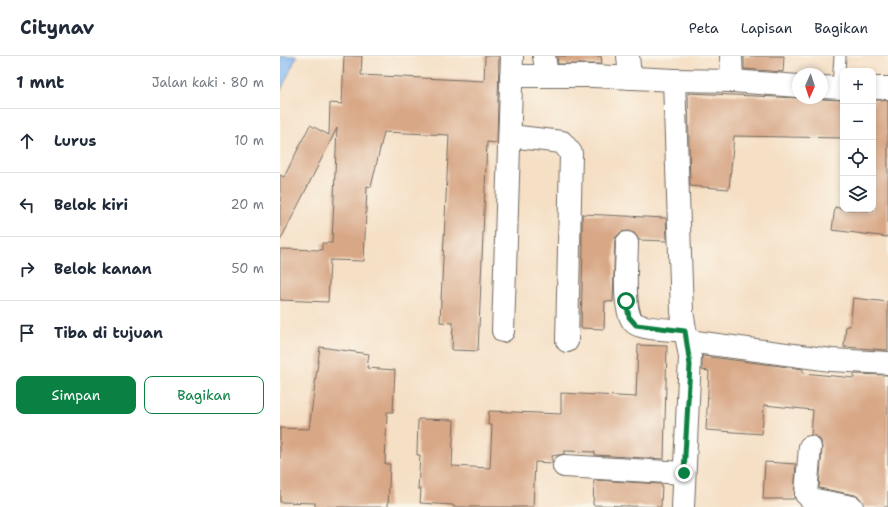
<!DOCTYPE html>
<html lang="id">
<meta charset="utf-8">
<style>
body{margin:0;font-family:"Shantell Sans",sans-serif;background:#f6f6f7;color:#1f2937}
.controls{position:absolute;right:12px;top:12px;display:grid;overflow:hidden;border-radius:8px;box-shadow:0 2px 6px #0003}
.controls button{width:36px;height:36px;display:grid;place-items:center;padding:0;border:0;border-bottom:1px solid #e0e1e3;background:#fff;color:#1f2937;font:20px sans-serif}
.compass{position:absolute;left:512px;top:12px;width:36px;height:36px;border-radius:50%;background:#fff;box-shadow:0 2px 6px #0003;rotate:183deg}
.stop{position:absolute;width:12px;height:12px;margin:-9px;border:3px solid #0b8043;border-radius:50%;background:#fff}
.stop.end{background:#0b8043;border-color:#fff;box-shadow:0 1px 4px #0008}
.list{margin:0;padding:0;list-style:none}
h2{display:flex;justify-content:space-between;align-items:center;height:52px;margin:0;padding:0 16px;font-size:17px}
h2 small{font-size:13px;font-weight:400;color:#747a83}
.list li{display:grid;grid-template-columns:26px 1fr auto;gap:12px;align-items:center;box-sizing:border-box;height:64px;padding:0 16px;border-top:1px solid #e0e1e3}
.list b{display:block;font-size:15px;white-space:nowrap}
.list em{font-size:13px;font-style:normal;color:#747a83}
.actions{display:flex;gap:8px;padding:12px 16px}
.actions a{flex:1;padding:9px 0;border:1px solid #0b8043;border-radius:8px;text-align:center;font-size:14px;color:#0b8043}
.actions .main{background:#0b8043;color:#fff}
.icon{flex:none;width:22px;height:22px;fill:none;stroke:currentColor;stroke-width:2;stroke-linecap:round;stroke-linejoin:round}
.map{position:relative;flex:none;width:608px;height:451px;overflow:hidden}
header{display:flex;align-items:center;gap:24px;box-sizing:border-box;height:56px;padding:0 20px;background:#fff;border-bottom:1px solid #e0e1e3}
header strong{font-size:19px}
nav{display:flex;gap:22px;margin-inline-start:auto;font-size:14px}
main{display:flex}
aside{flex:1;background:#fff}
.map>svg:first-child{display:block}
.water{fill:#86baf4;stroke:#587290}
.building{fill:#d8a786}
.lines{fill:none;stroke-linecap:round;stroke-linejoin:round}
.service-casing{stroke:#726a61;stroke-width:13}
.minor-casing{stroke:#726a61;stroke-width:24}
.service{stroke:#fff;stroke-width:11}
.minor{stroke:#fff;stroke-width:22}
.route{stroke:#0b8043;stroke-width:5}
</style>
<header>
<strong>Citynav</strong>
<nav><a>Peta</a><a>Lapisan</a><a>Bagikan</a></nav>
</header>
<main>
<aside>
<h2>1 mnt<small>Jalan kaki · 80 m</small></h2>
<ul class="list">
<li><svg class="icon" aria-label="ahead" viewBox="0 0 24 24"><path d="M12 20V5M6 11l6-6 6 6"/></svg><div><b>Lurus</b></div><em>10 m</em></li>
<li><svg class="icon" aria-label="left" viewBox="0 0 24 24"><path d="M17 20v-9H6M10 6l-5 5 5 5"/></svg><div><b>Belok kiri</b></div><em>20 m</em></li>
<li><svg class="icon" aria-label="right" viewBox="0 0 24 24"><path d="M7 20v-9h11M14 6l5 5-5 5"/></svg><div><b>Belok kanan</b></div><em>50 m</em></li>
<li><svg class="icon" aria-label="arrive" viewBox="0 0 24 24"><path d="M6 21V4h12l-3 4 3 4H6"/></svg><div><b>Tiba di tujuan</b></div></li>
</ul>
<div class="actions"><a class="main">Simpan</a><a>Bagikan</a></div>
</aside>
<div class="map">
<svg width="608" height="451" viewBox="0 0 608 451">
<rect width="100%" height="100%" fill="#fbf7ec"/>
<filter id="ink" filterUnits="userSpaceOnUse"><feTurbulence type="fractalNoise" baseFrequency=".025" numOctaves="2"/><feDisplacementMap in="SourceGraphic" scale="8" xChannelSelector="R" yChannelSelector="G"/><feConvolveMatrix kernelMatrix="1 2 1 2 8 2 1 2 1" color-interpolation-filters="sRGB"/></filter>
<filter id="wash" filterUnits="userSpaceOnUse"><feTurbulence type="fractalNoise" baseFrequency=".012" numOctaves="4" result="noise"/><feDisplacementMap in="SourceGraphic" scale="16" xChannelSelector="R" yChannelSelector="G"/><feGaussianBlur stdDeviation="0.9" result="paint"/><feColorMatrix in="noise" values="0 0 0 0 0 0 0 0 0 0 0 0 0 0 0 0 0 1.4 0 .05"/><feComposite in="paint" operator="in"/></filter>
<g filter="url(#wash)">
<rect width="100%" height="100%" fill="#f5dfc5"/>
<!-- water -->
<polygon class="water" points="0,0 17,0 0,36"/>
<g id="blocks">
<!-- building -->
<g class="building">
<polygon points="64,0 82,0 81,19 204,25 205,0 219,0 217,87 207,86 198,295 172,294 173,267 160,266 169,79 104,76 91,131 87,130 84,205 50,204 48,246 0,244 0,193 42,194 42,187 52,187 57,72 0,185 0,119 4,121 30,69 49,79 50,47 62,48"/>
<polygon points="277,0 321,0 322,8 278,8"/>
<polygon points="464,0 504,0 503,16 464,13"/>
<polygon points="408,37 563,44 563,82 454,80 449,133 410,130"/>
<polygon points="593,44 608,44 608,181 552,174 555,151 563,153 593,155"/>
<polygon points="302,158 386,162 387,185 359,184 354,177 348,175 341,176 335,182 333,246 325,245 324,273 301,272 303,189 302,189"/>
<polygon points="573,242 608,246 608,294 564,291 566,270 570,270"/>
<polygon points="358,289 387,290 384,403 315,399 315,396 284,395 284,398 272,400 272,407 255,406 253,451 173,451 173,449 140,447 141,433 138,433 140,399 137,399 138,363 174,364 172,410 210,412 212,369 208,369 209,355 281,358 281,337 356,341"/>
<polygon points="40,291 89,298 87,312 115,314 113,356 107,356 105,408 110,408 108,451 35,451 35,447 0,446 0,372 29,373"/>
<polygon points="422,300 523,313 523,317 574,322 574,318 608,319 608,451 584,451 580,442 575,439 539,432 542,392 541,385 537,381 531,379 533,354 484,349 482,378 426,374 429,315 422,314"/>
<polygon points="485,406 516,408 514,443 483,443"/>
<polygon points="314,424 382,428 381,451 313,449"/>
</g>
</g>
</g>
<g filter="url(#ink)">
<use href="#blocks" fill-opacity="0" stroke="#726a61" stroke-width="1"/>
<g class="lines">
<!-- service casing -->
<g class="service-casing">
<polyline id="service" points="558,32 560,0"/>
</g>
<!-- minor casing -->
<g class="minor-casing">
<g id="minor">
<polyline points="264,0 267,20"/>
<polyline points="348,0 350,22"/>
<polyline points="451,0 452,25"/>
<polyline points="231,20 313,20 394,24"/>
<polyline points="542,31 563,32"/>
<polyline points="593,32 608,32"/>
<polyline points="230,80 282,86 291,97 287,285"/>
<path d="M 347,187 C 347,204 341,260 356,268 C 367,274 392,273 405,275"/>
<polyline points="223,275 232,0"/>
<polyline points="408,285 551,304 608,307"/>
<polyline points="530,391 526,438 531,443 572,451"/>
<polyline points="284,410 404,417"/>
<polyline points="403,451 410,301 402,256 394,24 452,25 518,30"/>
</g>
</g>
<!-- service -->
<use href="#service" class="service"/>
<!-- minor -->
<use href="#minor" class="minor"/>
</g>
</g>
<g class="lines" filter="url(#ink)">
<!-- route -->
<polyline class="route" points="346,245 349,261 356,269 405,275 410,309 404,417"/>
</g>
</svg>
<div class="controls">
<button>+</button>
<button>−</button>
<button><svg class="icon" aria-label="locate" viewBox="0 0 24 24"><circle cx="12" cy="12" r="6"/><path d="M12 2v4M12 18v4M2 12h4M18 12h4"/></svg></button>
<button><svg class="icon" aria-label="layers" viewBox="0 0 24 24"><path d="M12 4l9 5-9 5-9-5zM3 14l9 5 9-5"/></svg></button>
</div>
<svg class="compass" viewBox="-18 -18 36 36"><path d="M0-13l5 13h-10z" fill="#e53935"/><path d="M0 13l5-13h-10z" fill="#747a83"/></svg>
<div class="stop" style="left:346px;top:245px"></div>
<div class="stop end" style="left:404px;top:417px"></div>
</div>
</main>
